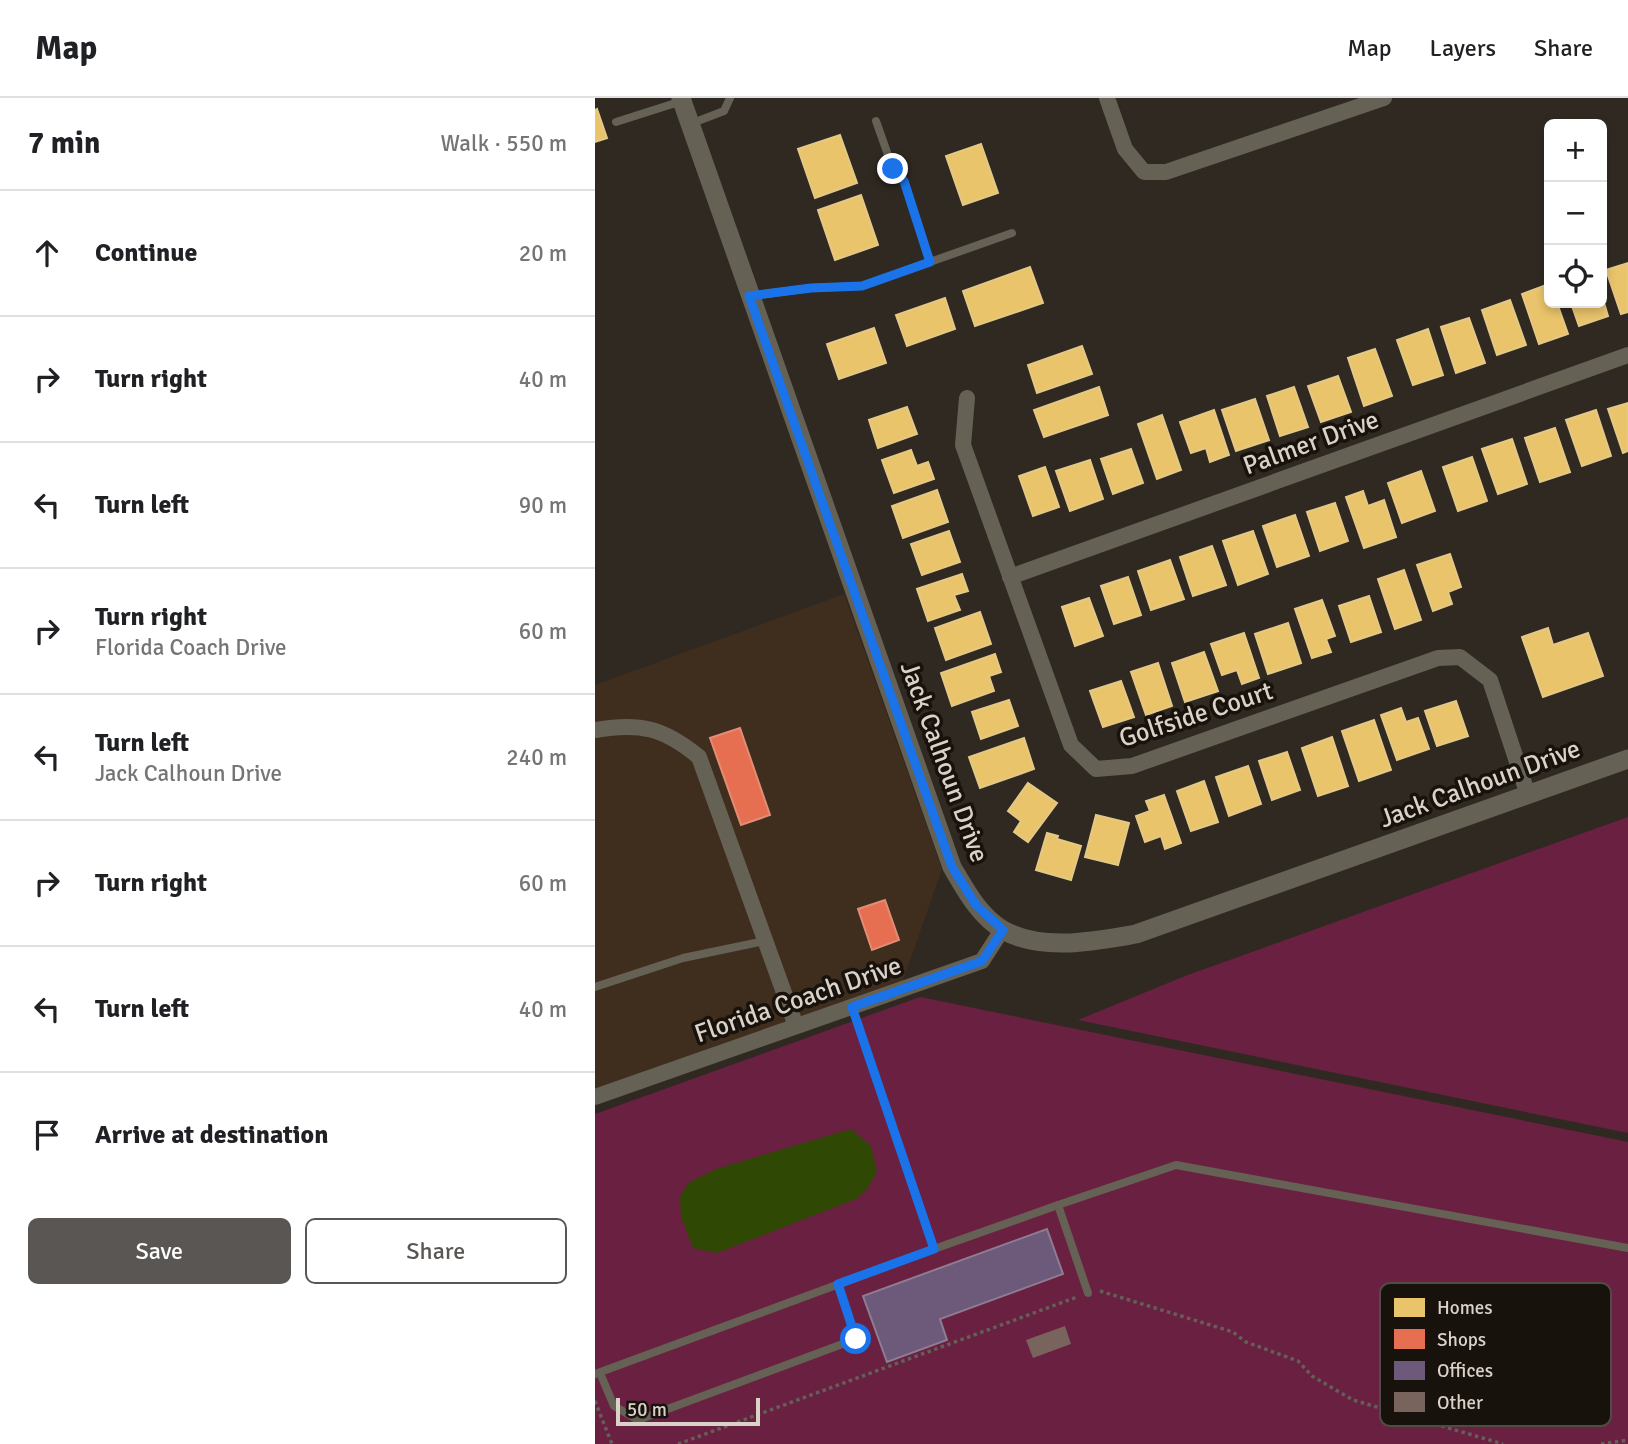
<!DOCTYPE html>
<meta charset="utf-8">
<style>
body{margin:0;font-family:Signika,sans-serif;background:#f6f6f6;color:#202124}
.controls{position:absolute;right:21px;top:21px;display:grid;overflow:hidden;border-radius:10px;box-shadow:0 4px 10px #0003}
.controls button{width:63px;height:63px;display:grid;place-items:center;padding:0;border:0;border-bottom:2px solid #e0e0e0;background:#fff;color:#202124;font:35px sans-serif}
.scale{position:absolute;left:21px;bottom:18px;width:144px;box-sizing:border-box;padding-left:7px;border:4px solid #dad1c9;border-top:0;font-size:19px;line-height:24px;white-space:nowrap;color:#dad1c9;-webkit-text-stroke:5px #18120d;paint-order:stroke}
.stop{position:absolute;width:21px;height:21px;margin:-16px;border:5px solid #1a73e8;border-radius:50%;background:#fff}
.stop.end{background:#1a73e8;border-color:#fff;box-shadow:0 2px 7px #0008}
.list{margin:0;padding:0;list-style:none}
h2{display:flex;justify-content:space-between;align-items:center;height:91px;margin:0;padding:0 28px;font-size:30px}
h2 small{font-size:23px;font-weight:400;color:#757577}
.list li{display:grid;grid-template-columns:46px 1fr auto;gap:21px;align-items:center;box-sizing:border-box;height:126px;padding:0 28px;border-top:2px solid #e0e0e0}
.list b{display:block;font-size:26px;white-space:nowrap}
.list p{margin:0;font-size:23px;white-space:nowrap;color:#757577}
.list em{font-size:23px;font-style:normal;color:#757577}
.actions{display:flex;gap:14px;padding:21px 28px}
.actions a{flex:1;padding:16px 0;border:2px solid #595654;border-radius:10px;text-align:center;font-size:24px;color:#595654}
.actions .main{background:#595654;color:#fff}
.icon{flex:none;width:38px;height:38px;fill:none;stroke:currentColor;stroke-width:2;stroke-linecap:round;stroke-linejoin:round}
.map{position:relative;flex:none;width:1033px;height:1346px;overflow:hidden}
header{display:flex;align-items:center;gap:42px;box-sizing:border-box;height:98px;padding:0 35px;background:#fff;border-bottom:2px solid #e0e0e0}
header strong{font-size:33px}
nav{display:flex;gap:38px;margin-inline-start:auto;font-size:24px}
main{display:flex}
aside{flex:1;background:#fff}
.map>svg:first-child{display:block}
.built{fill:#3f2d1e}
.green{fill:#6a2041}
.water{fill:#2f4803}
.homes{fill:#e9c46a;stroke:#e4c886;stroke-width:2}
.shops{fill:#e76f51;stroke:#e38c75;stroke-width:2}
.offices{fill:#6d597a;stroke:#8e7d92;stroke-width:2}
.building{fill:#79635d}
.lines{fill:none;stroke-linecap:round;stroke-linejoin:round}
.path{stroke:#645f57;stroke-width:3.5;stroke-dasharray:3.5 3.5;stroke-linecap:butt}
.service{stroke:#656155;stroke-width:8}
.minor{stroke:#656155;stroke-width:16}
.tertiary{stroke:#656155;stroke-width:19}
.route{stroke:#1a73e8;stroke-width:9}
.labels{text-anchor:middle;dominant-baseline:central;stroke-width:7;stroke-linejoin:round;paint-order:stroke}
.street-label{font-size:26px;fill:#dad1c9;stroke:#18120d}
.key{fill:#18120d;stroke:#524b45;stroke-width:2}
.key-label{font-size:19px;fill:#dad1c9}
</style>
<header>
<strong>Map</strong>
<nav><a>Map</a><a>Layers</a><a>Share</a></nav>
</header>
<main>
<aside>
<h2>7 min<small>Walk · 550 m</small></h2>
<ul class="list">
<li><svg class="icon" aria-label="ahead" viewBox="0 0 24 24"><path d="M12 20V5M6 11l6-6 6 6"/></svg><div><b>Continue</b></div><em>20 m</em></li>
<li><svg class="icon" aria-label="right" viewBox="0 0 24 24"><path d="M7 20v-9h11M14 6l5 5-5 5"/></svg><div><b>Turn right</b></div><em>40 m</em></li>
<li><svg class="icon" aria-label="left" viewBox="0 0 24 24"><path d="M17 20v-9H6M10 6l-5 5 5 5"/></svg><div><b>Turn left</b></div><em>90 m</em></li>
<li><svg class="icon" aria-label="right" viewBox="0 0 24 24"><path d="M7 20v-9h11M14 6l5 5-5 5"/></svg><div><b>Turn right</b><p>Florida Coach Drive</p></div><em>60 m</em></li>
<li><svg class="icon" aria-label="left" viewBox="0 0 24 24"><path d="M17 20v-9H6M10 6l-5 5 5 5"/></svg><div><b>Turn left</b><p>Jack Calhoun Drive</p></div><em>240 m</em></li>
<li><svg class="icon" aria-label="right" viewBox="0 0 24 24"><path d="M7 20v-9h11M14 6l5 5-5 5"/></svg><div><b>Turn right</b></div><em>60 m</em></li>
<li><svg class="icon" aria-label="left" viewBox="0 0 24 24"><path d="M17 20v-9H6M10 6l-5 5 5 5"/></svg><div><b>Turn left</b></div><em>40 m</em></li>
<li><svg class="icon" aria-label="arrive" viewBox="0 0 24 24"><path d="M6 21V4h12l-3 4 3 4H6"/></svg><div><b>Arrive at destination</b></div></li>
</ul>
<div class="actions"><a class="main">Save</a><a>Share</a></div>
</aside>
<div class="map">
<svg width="1033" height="1346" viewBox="0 0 1033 1346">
<rect width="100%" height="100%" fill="#302922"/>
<!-- built -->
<polygon class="built" points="249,496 347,771 303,897 0,1006 0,587"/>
<!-- green -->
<g class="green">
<polygon points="1033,719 1033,1035 483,922 590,878"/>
<polygon points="325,899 1033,1044 1033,1346 0,1346 0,1016"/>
</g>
<!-- water -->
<polygon class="water" points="256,1031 276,1048 282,1074 272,1091 261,1101 122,1155 98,1150 86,1118 85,1099 93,1085 121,1071"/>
<!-- homes -->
<g class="homes">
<polygon points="2,11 12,40 0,44 0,12"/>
<polygon points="245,37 262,85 220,100 203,51"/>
<polygon points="386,46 403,95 368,107 351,58"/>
<polygon points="266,97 283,147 240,162 223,112"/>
<polygon points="1033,165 1033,214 1026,216 1011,172"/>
<polygon points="435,169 448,205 380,228 368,193"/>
<polygon points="954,186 954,205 962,205 973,236 944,246 927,196"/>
<polygon points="1007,198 1013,218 984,228 976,205 1007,205"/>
<polygon points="350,200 360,231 312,248 301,217"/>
<polygon points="915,202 931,247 902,257 887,212"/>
<polygon points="874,220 890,265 861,275 846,229"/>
<polygon points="279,230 291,265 244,281 232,246"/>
<polygon points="833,231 848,277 818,287 802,242"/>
<polygon points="487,248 497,276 442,295 433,267"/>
<polygon points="780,251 797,298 769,308 753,260"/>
<polygon points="743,278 756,314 726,324 713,288"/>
<polygon points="504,289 513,317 449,339 439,312"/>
<polygon points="699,289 713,329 685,338 672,298"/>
<polygon points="660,301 674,342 641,353 627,312"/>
<polygon points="1033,305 1033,353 1028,355 1013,311"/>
<polygon points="312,309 322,336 283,350 274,322"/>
<polygon points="619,312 634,357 615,364 611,350 596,355 585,324"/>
<polygon points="1001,312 1016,358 987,368 971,322"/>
<polygon points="567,317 586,372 562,381 543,326"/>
<polygon points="960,330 975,374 945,384 930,340"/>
<polygon points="917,341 932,386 903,396 887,351"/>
<polygon points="536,351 548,385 518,396 506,361"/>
<polygon points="316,352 322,368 333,364 339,381 299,395 287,362"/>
<polygon points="877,359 892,403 863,413 848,369"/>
<polygon points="495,362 508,401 475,413 461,373"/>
<polygon points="450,369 464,409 438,418 424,378"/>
<polygon points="826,373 840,413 807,425 793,385"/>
<polygon points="342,392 353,424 308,440 297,408"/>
<polygon points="768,393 773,408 789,402 801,439 769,450 751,399"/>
<polygon points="740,405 753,443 725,453 712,414"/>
<polygon points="700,417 714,458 682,469 668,428"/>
<polygon points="354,433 365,464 327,477 316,446"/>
<polygon points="658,433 673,476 643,487 628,443"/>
<polygon points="617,448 631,487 598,498 585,459"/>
<polygon points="855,456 866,489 853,494 857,506 838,513 822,467"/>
<polygon points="575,462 589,501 556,512 543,473"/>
<polygon points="809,472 826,522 800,531 783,481"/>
<polygon points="367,476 373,493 359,497 365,512 333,523 322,491"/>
<polygon points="533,479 546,517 519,526 506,488"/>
<polygon points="774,498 786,534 756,544 744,508"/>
<polygon points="494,500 508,538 480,548 467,509"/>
<polygon points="727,502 740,538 731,541 736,554 717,560 700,511"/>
<polygon points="385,514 396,546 351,562 340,530"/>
<polygon points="693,525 706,565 673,576 660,536"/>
<polygon points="953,530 958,547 993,535 1008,578 948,599 927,539"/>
<polygon points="649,535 664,580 647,586 642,572 627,577 616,546"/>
<polygon points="609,554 623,593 590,604 577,565"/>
<polygon points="400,556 406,574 394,578 399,593 357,608 346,575"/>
<polygon points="563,565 577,608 551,617 536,574"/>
<polygon points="526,583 539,619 508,629 495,593"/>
<polygon points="414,602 423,628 386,641 377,614"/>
<polygon points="861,603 873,638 842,648 830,613"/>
<polygon points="806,610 811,624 823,620 834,651 802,662 786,617"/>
<polygon points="779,622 796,672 764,683 747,633"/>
<polygon points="737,639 753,688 723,698 707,650"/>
<polygon points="429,640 439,671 385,690 374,659"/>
<polygon points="692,654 705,692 677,702 664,663"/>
<polygon points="653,668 666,706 634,718 621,679"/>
<polygon points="609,683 623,724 596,733 582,693"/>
<polygon points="433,685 462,705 433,744 419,734 426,723 413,713"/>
<polygon points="569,697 586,745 570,751 566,738 550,744 541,718 555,713 551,703"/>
<polygon points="501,717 534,725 523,767 490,759"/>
<polygon points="452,735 463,738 462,741 486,748 476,782 441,772"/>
</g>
<!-- shops -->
<g class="shops">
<polygon points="145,630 175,717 146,727 115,640"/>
<polygon points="290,802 304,842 277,852 263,811"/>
</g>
<!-- offices -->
<polygon class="offices" points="452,1131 468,1176 345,1221 352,1242 292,1264 268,1198"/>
<!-- building -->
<polygon class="building" points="470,1228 476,1246 438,1260 431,1242"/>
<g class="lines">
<!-- path -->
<g class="path">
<polyline points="505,1193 638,1234 651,1244 703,1263 717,1278 758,1302 908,1346"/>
<polyline points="0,1303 17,1346"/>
<polyline points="83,1346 482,1199"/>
<polyline points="1006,1346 1033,1342"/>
</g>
<!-- service -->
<g class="service">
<polyline points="281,23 298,71 309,83 335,164"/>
<polyline points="21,24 87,3"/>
<polyline points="95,26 129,13 135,0"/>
<polyline points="157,198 216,190 267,188 417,135"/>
<polyline points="0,889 88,860 170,843"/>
<polyline points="257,909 339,1151 463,1107 493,1195"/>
<polyline points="463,1107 581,1067 1033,1150"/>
<polyline points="5,1275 19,1308 43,1322 261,1241 243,1186"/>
<polyline points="0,1276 339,1151"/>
</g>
<!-- minor -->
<g class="minor">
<polyline points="512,0 530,51 549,74 571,74 789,0"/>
<polyline points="372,300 368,347 476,647 501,671 537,668 843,560 865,559 895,582 933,697"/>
<polyline points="415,479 1033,257"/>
<path d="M 0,632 C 45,624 69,630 104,659 L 201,928"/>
<polyline points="0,999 387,863 407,832"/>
</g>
<!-- tertiary -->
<path class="tertiary" d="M 86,0 L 357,769 C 370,791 384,818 408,832 C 447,854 500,843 541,836 L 1033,661"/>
</g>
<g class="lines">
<!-- route -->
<polyline class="route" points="261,1241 243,1186 339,1151 257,909 387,863 408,832 381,807 357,769 154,198 216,190 267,188 335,164 309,83 298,71"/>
</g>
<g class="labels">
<!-- street labels -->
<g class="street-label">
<text transform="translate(716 345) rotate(-20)">Palmer Drive</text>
<text transform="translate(601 617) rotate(-18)">Golfside Court</text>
<text transform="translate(349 664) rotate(70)">Jack Calhoun Drive</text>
<text transform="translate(885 686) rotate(-20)">Jack Calhoun Drive</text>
<text transform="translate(203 902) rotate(-19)">Florida Coach Drive</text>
</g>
</g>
<!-- legend -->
<rect x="785" y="1185" width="231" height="143" rx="10" class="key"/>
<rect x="799" y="1200" width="31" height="19" fill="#e9c46a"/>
<rect x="799" y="1231" width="31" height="20" fill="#e76f51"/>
<rect x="799" y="1263" width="31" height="19" fill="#6d597a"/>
<rect x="799" y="1294" width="31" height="20" fill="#79635d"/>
<g class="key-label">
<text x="842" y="1216">Homes</text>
<text x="842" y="1248">Shops</text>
<text x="842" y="1279">Offices</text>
<text x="842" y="1311">Other</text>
</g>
</svg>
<div class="controls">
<button>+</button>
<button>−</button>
<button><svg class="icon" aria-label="locate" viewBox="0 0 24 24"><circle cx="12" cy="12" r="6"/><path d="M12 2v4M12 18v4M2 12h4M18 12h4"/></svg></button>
</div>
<div class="scale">50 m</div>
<div class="stop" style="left:261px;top:1241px"></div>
<div class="stop end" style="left:298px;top:71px"></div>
</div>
</main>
